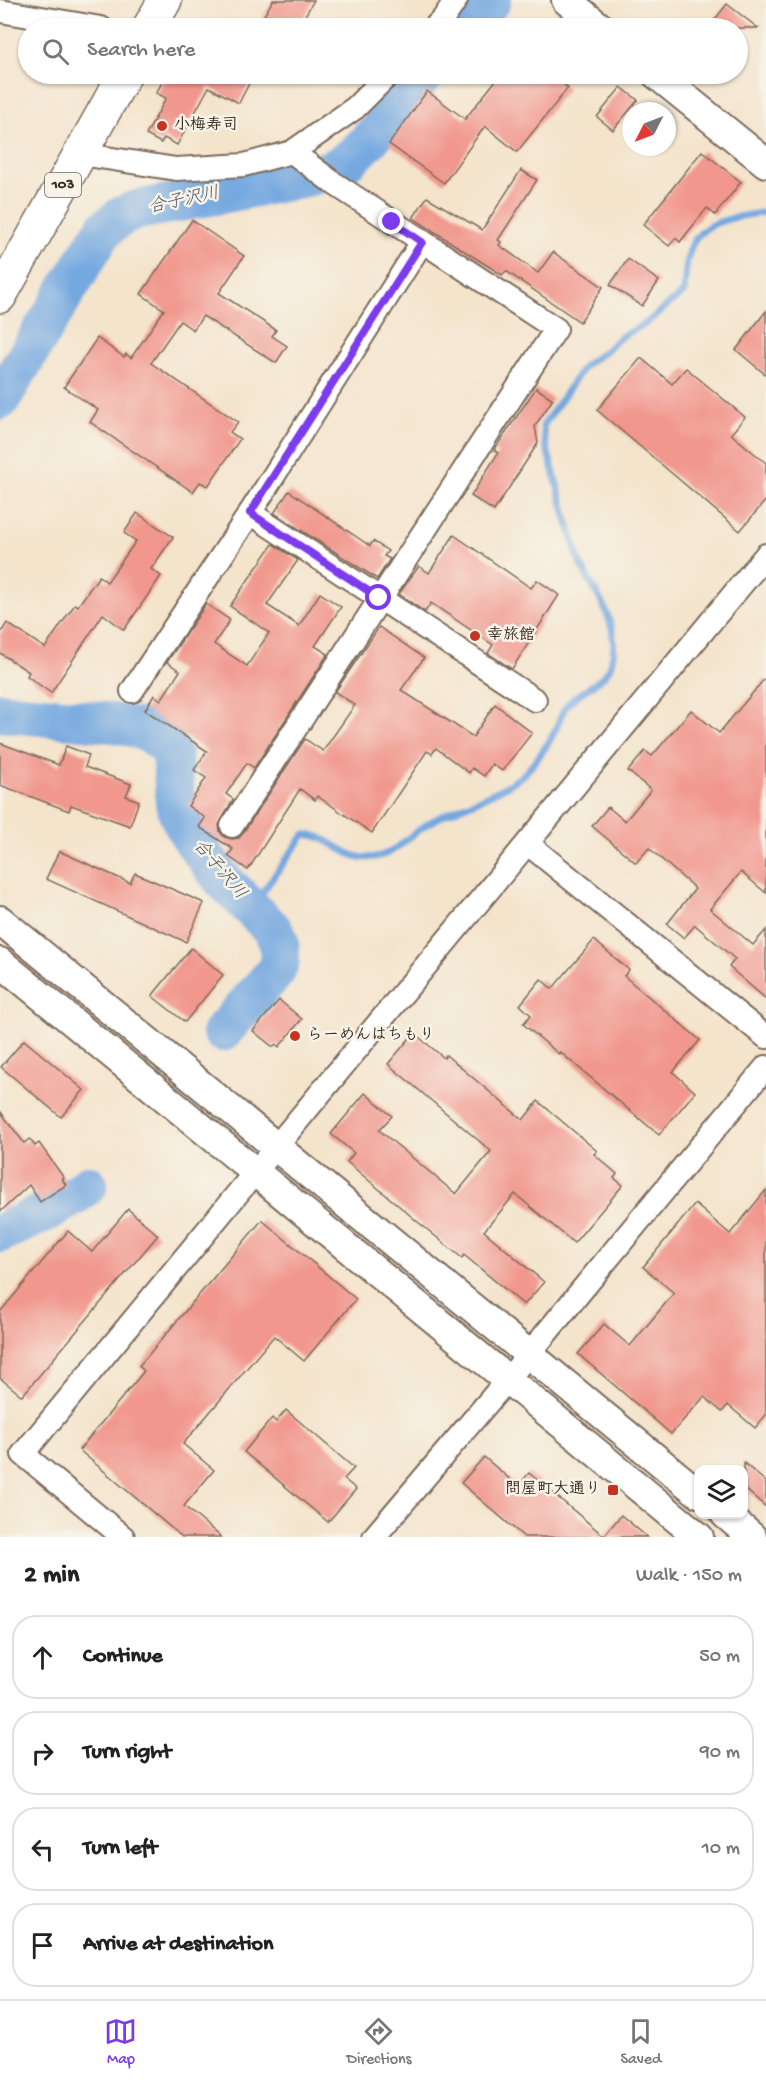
<!DOCTYPE html>
<meta charset="utf-8">
<style>
body{margin:0;font-family:"Gochi Hand","Klee One",sans-serif;background:#f2f2f2;color:#222}
.controls{position:absolute;right:18px;bottom:18px;display:grid;overflow:hidden;border-radius:12px;box-shadow:0 2px 4px #0004}
.controls button{width:54px;height:54px;display:grid;place-items:center;padding:0;border:0;border-bottom:2px solid #e0e0e0;background:#fff;color:#222;font:30px sans-serif}
.compass{position:absolute;left:622px;top:102px;width:54px;height:54px;border-radius:50%;background:#fff;box-shadow:0 2px 4px #0004;rotate:228deg}
.stop{position:absolute;width:18px;height:18px;margin:-14px;border:4px solid #7c3aed;border-radius:50%;background:#fff}
.stop.end{background:#7c3aed;border-color:#fff;box-shadow:0 2px 6px #0008}
.list{margin:0;padding:0;list-style:none}
h2{display:flex;justify-content:space-between;align-items:center;height:78px;margin:0;padding:0 24px;font-size:26px}
h2 small{font-size:20px;font-weight:400;color:#767676}
.list li{display:grid;grid-template-columns:39px 1fr auto;gap:18px;align-items:center;box-sizing:border-box;height:84px;margin:0 12px 12px;padding:0 12px;border:2px solid #e0e0e0;border-radius:24px}
.list b{display:block;font-size:22px;white-space:nowrap}
.list em{font-size:20px;font-style:normal;color:#767676}
.icon{flex:none;width:33px;height:33px;fill:none;stroke:currentColor;stroke-width:2;stroke-linecap:round;stroke-linejoin:round}
.map{position:relative;flex:none;width:766px;height:1537px;overflow:hidden}
.search{position:absolute;background:#fff;box-shadow:0 2px 4px #0004;left:18px;right:18px;top:18px;height:66px;display:flex;align-items:center;gap:15px;box-sizing:border-box;padding:0 21px;border-radius:33px;color:#767676;font-size:22px}
.sheet{height:462px;background:#fff}
nav{display:flex;justify-content:space-around;align-items:center;box-sizing:border-box;height:84px;border-top:2px solid #e0e0e0;background:#fff;font-size:16px;color:#767676}
nav a{display:grid;justify-items:center;gap:3px}
nav .on{color:#7c3aed}
.map>svg:first-child{display:block}
.lines{fill:none;stroke-linecap:round;stroke-linejoin:round}
.stream{stroke:#74a8e0;stroke-width:7}
.river{stroke:#74a8e0;stroke-width:40}
.building{fill:#f1978d}
.minor-casing{stroke:#7c6b5b;stroke-width:26}
.tertiary-casing{stroke:#7c6b5b;stroke-width:32}
.trunk-casing{stroke:#7c6b5b;stroke-width:36}
.minor{stroke:#fff;stroke-width:22}
.tertiary{stroke:#fff;stroke-width:28}
.trunk{stroke:#fff;stroke-width:33}
.route{stroke:#7c3aed;stroke-width:8}
.poi-dot{fill:#c8321e;stroke:#f7f3e8;stroke-width:2}
.labels{text-anchor:middle;dominant-baseline:central;stroke-width:5;stroke-linejoin:round;paint-order:stroke}
.shield{fill:#f7f3e8;stroke:#73665b;stroke-width:1.5}
.shield-label{font-size:15px;font-weight:bold;fill:#3b2a1e}
.poi-label{font-size:16px;font-weight:bold;fill:#3b2a1e;stroke:#f7f3e8;text-anchor:start}
.water-label{font-size:18px;font-style:italic;fill:#4f5662;stroke:#f7f3e8}
</style>
<div class="map">
<svg width="766" height="1537" viewBox="0 0 766 1537">
<rect width="100%" height="100%" fill="#f7f3e8"/>
<filter id="ink" filterUnits="userSpaceOnUse"><feTurbulence type="fractalNoise" baseFrequency=".0167" numOctaves="2"/><feDisplacementMap in="SourceGraphic" scale="12" xChannelSelector="R" yChannelSelector="G"/><feConvolveMatrix kernelMatrix="1 2 1 2 8 2 1 2 1" color-interpolation-filters="sRGB"/></filter>
<filter id="wash" filterUnits="userSpaceOnUse"><feTurbulence type="fractalNoise" baseFrequency=".008" numOctaves="4" result="noise"/><feDisplacementMap in="SourceGraphic" scale="24" xChannelSelector="R" yChannelSelector="G"/><feGaussianBlur stdDeviation="1.35" result="paint"/><feColorMatrix in="noise" values="0 0 0 0 0 0 0 0 0 0 0 0 0 0 0 0 0 1.4 0 .05"/><feComposite in="paint" operator="in"/></filter>
<g filter="url(#wash)">
<rect width="100%" height="100%" fill="#f4e4cc"/>
<g class="lines">
<!-- stream -->
<path class="stream" d="M 251,908 L 304,835 C 330,832 345,866 380,856 C 398,851 413,832 429,823 C 455,807 505,793 526,772 C 536,761 548,745 555,731 C 560,721 561,711 569,703 C 581,689 606,682 611,664 C 623,620 593,594 578,558 L 545,442 L 543,426 L 585,365 L 604,352 L 622,336 L 645,324 L 684,292 C 685,279 685,263 690,250 C 699,219 739,217 766,212"/>
<!-- river -->
<g class="river">
<polyline points="470,28 491,0"/>
<path d="M 0,400 L 93,247 L 105,229 L 122,216 L 137,210 L 298,179 C 313,175 330,172 342,164 C 377,140 396,102 425,74"/>
<polyline points="0,712 114,723 136,728 153,736 165,745 172,755 175,803 179,816 191,838 221,878 272,929 279,942 280,960 276,971 222,1032"/>
<path d="M 0,1233 C 31,1218 62,1208 88,1185"/>
</g>
</g>
<g id="blocks">
<!-- building -->
<g class="building">
<polygon points="273,0 314,0 298,28 257,28"/>
<polygon points="727,4 758,28 708,28"/>
<polygon points="167,74 254,74 239,103 209,87 177,145 164,138 161,143 146,135 166,98 156,93"/>
<polygon points="501,74 550,74 568,88 517,152 485,126 444,183 389,144 427,91 465,119"/>
<polygon points="621,87 638,100 613,130 597,117"/>
<polygon points="702,151 741,182 715,215 707,208 680,242 676,238 669,246 643,225"/>
<polygon points="521,170 537,180 498,240 501,242 499,245 538,273 553,252 603,287 580,322 506,271 502,275 413,218 427,197 482,230"/>
<polygon points="192,220 244,256 219,293 276,330 272,336 287,346 276,363 203,316 193,330 180,321 151,363 238,422 230,432 240,439 208,486 200,482 193,492 90,422 98,410 64,387 97,338 124,357 126,354 131,358 164,310 141,294"/>
<polygon points="628,259 659,281 642,306 610,285"/>
<polygon points="766,311 766,375 736,350"/>
<polygon points="641,358 672,384 686,368 745,417 731,434 766,463 766,500 740,531 597,410"/>
<polygon points="536,388 553,399 535,426 538,443 494,511 471,496 498,453 494,450"/>
<polygon points="289,491 370,546 373,541 388,551 384,556 390,559 377,579 274,513"/>
<polygon points="137,513 173,537 151,569 161,576 124,630 103,614 51,693 27,676 29,672 0,653 0,634 7,623 45,648 75,604 78,606 99,576 107,582 136,541 124,533"/>
<polygon points="454,535 531,588 537,580 559,595 512,669 488,653 493,645 431,603 425,612 399,594 419,566 429,573"/>
<polygon points="273,544 298,560 267,605 299,626 320,593 341,607 315,646 328,654 254,768 247,763 226,794 233,799 219,825 220,832 224,837 232,839 239,838 243,833 305,739 323,751 355,705 335,692 379,627 424,658 401,690 473,737 495,704 532,733 502,771 492,764 484,776 472,768 469,773 436,748 432,754 427,751 372,833 317,796 315,800 300,789 248,870 228,856 233,849 199,827 205,818 188,806 206,778 194,770 207,751 145,710 154,695 161,700 180,671 167,662 206,604 230,620 214,644 247,666 269,633 230,606"/>
<polygon points="766,677 766,893 741,872 710,909 753,945 766,930 766,999 729,967 735,959 695,925 684,938 667,924 695,889 691,885 649,848 636,863 592,826 608,807 625,821 651,790 628,771 645,751 652,756 691,710 719,733"/>
<polygon points="0,743 59,765 66,746 89,755 85,767 131,784 126,796 139,801 130,826 71,805 69,811 0,785"/>
<polygon points="59,851 130,883 135,873 204,903 186,942 46,879"/>
<polygon points="594,940 629,970 624,976 700,1040 673,1072 695,1092 659,1135 560,1052 559,1054 523,1024 531,1015 520,1005 541,979 552,989"/>
<polygon points="191,948 223,975 185,1022 152,996"/>
<polygon points="279,1000 302,1019 279,1047 276,1044 273,1047 253,1031"/>
<polygon points="414,1033 444,1058 446,1055 523,1120 538,1101 597,1151 594,1154 617,1174 614,1178 623,1185 574,1243 515,1194 484,1231 544,1282 524,1305 464,1255 462,1258 418,1222 347,1162 354,1153 331,1134 365,1093 392,1116 379,1130 456,1194 491,1151 388,1064"/>
<polygon points="24,1040 84,1090 61,1117 1,1067"/>
<polygon points="0,1111 24,1143 30,1139 35,1146 39,1143 64,1178 62,1179 66,1185 40,1202 29,1185 0,1212"/>
<polygon points="766,1190 766,1415 755,1428 728,1405 722,1412 704,1397 671,1434 578,1354 604,1324 630,1346 674,1293 643,1267 695,1204 730,1234"/>
<polygon points="128,1209 158,1235 22,1396 0,1378 0,1312 68,1231 92,1252"/>
<polygon points="262,1220 356,1299 304,1361 274,1336 183,1444 214,1470 184,1506 221,1537 182,1537 79,1450 144,1371 139,1366"/>
<polygon points="286,1410 354,1468 344,1479 356,1489 328,1522 244,1452 272,1418 276,1422"/>
<polygon points="484,1457 518,1486 529,1473 604,1536 621,1515 647,1537 524,1537 461,1483"/>
<polygon points="744,1463 766,1482 766,1507 744,1488"/>
</g>
</g>
</g>
<g filter="url(#ink)">
<use href="#blocks" fill-opacity="0" stroke="#7c6b5b" stroke-width="1.5"/>
<g class="lines">
<!-- minor casing -->
<g class="minor-casing">
<g id="minor">
<polyline points="0,11 101,28"/>
<polyline points="434,28 443,19 456,0"/>
<polyline points="292,152 355,108 389,74"/>
<polyline points="81,154 176,169 244,165 292,152 332,182 556,329 232,826"/>
<polyline points="250,513 535,700"/>
<polyline points="132,691 250,513 422,242"/>
<polyline points="528,844 766,1037"/>
<path d="M 123,1537 L 23,1454 C 269,1153 519,855 766,555"/>
<polyline points="374,1537 529,1354 766,1067"/>
</g>
</g>
<!-- tertiary casing -->
<g class="tertiary-casing">
<g id="tertiary">
<polyline points="566,0 601,28"/>
<polyline points="656,74 766,163"/>
<polyline points="0,920 698,1493"/>
<polyline points="0,962 699,1537"/>
<polyline points="725,1514 752,1537"/>
</g>
</g>
<!-- trunk casing -->
<g class="trunk-casing">
<g id="trunk">
<polyline points="149,28 165,0"/>
<polyline points="0,296 125,74"/>
</g>
</g>
<!-- minor -->
<use href="#minor" class="minor"/>
<!-- tertiary -->
<use href="#tertiary" class="tertiary"/>
<!-- trunk -->
<use href="#trunk" class="trunk"/>
</g>
</g>
<g class="lines" filter="url(#ink)">
<!-- route -->
<polyline class="route" points="379,598 250,513 422,242 392,222"/>
</g>
<!-- markers -->
<g class="poi-dot">
<circle cx="162" cy="126" r="6"/>
<circle cx="475" cy="636" r="6"/>
<circle cx="295" cy="1036" r="6"/>
<rect x="607" y="1484" width="12" height="12" rx="3"/>
</g>
<g class="labels">
<!-- shield labels -->
<rect class="shield" x="45" y="173" width="36" height="24" rx="4.5"/>
<g class="shield-label">
<text x="63" y="185">103</text>
</g>
<!-- poi labels -->
<g class="poi-label">
<text x="174" y="126">小梅寿司</text>
<text x="487" y="636">幸旅館</text>
<text x="307" y="1036">らーめんはちもり</text>
<text x="601" y="1490" text-anchor="end">問屋町大通り</text>
</g>
<!-- water labels -->
<g class="water-label">
<text transform="translate(184 201) rotate(-12)">合子沢川</text>
<text transform="translate(219 870) rotate(50)">合子沢川</text>
</g>
</g>
</svg>
<div class="controls">
<button><svg class="icon" aria-label="layers" viewBox="0 0 24 24"><path d="M12 4l9 5-9 5-9-5zM3 14l9 5 9-5"/></svg></button>
</div>
<svg class="compass" viewBox="-18 -18 36 36"><path d="M0-13l5 13h-10z" fill="#e53935"/><path d="M0 13l5-13h-10z" fill="#767676"/></svg>
<div class="stop" style="left:379px;top:598px"></div>
<div class="stop end" style="left:392px;top:222px"></div>
<div class="search"><svg class="icon" aria-label="search" viewBox="0 0 24 24"><circle cx="10" cy="10" r="6"/><path d="M15 15l6 6"/></svg>Search here</div>
</div>
<section class="sheet">
<h2>2 min<small>Walk · 150 m</small></h2>
<ul class="list">
<li><svg class="icon" aria-label="ahead" viewBox="0 0 24 24"><path d="M12 20V5M6 11l6-6 6 6"/></svg><div><b>Continue</b></div><em>50 m</em></li>
<li><svg class="icon" aria-label="right" viewBox="0 0 24 24"><path d="M7 20v-9h11M14 6l5 5-5 5"/></svg><div><b>Turn right</b></div><em>90 m</em></li>
<li><svg class="icon" aria-label="left" viewBox="0 0 24 24"><path d="M17 20v-9H6M10 6l-5 5 5 5"/></svg><div><b>Turn left</b></div><em>10 m</em></li>
<li><svg class="icon" aria-label="arrive" viewBox="0 0 24 24"><path d="M6 21V4h12l-3 4 3 4H6"/></svg><div><b>Arrive at destination</b></div></li>
</ul>
</section>
<nav>
<a class="on"><svg class="icon" aria-label="map" viewBox="0 0 24 24"><path d="M3 6l6-2 6 2 6-2v14l-6 2-6-2-6 2zM9 4v14M15 6v14"/></svg>Map</a>
<a><svg class="icon" aria-label="directions" viewBox="0 0 24 24"><path d="M12 3l9 9-9 9-9-9zM9 14v-3h6M13 9l2 2-2 2"/></svg>Directions</a>
<a><svg class="icon" aria-label="saved" viewBox="0 0 24 24"><path d="M7 4h10v16l-5-4-5 4z"/></svg>Saved</a>
</nav>
